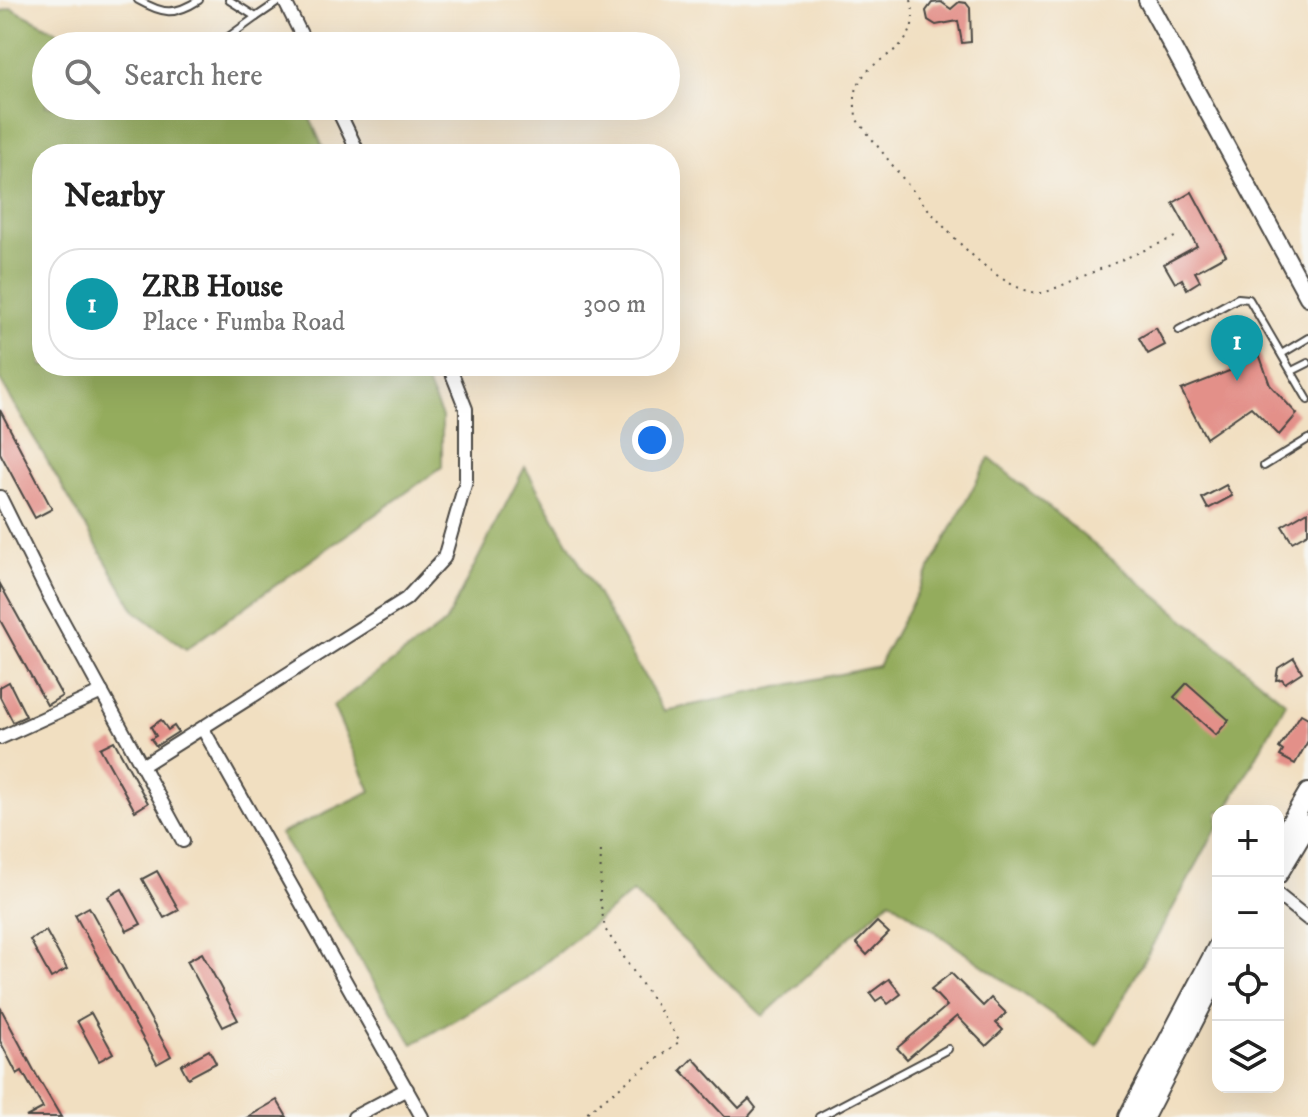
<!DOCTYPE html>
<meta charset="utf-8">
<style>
body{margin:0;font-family:"IM FELL DW Pica",serif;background:#f6f6f6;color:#222}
.controls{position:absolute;right:24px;bottom:24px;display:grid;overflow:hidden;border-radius:16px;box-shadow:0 8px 32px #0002}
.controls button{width:72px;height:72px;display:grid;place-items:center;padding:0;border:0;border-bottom:2px solid #e0e0e0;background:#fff;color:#222;font:40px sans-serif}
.you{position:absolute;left:652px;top:440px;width:28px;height:28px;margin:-20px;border:6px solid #fff;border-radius:50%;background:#1a73e8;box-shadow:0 0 0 12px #1a73e833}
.badge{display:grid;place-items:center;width:52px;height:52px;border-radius:50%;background:#b45309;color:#fff;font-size:26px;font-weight:700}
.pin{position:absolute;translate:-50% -66px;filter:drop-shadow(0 2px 4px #0008)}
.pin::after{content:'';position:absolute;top:42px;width:28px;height:24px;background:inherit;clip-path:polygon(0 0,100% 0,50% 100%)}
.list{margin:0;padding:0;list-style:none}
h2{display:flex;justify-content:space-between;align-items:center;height:104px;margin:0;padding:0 32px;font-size:34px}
h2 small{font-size:26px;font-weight:400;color:#767676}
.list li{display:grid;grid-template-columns:52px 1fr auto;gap:24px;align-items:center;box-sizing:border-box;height:112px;margin:0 16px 16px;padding:0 16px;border:2px solid #e0e0e0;border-radius:32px}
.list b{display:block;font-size:30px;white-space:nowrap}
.list p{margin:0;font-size:26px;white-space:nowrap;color:#767676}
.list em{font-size:26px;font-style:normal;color:#767676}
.icon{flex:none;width:44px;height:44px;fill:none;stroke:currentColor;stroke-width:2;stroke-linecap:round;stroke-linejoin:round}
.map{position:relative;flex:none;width:1308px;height:1117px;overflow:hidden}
.search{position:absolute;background:#fff;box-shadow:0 8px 32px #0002;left:32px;top:32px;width:648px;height:88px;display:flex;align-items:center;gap:20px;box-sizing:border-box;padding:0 28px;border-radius:44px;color:#767676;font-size:30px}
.panel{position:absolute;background:#fff;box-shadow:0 8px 32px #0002;left:32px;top:144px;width:648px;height:232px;border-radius:32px}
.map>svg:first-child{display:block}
.forest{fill:#94ac5d;stroke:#606c44;stroke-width:2}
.building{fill:#e39089}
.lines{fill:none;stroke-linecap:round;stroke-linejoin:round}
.lane-casing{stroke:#494642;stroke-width:10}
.street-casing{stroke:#494642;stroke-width:16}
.secondary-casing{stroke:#494642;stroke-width:20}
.primary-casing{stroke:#494642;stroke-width:22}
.path{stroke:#494642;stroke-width:2;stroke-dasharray:2 6;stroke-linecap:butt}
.lane{stroke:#fff;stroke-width:6}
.street{stroke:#fff;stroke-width:12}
.secondary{stroke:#fff;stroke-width:16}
.primary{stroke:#fff;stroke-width:18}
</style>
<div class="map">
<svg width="1308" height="1117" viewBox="0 0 1308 1117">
<rect width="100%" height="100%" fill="#f6f6f2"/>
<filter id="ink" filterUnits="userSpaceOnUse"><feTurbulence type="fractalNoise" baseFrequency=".0125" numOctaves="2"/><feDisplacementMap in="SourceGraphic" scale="16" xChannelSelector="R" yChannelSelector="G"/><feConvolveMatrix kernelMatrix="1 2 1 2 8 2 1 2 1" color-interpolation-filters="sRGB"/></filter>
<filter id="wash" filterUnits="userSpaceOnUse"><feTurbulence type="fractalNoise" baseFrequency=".006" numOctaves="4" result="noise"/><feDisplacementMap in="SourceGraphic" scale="32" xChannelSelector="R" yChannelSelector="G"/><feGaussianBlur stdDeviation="1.8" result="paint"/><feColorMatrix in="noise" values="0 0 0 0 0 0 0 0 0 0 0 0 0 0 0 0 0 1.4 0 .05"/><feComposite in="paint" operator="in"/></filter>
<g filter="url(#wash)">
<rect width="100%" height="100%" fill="#f1dfc1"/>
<!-- forest -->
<g class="forest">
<polygon points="11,8 68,37 97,46 46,46 46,106 283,106 308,114 326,154 42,154 42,366 419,366 442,417 442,467 186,649 135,611 0,380 0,12"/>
<polygon points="989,458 1286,703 1226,811 1218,811 1218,826 1097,1046 890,900 763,1016 633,892 525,979 413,1044 280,834 371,791 333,706 445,623 525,467 664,711 878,666"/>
</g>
<g id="blocks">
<!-- building -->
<g class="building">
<polygon points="941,2 951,9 959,2 966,3 970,8 971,42 962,43 958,21 936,25 928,20 926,11 932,3"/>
<polygon points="1192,192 1226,255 1195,272 1200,281 1187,289 1182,279 1175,283 1164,264 1197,246 1173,203"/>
<polygon points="1156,328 1165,345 1148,354 1139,338"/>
<polygon points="1250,328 1270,385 1297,414 1279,435 1251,407 1206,438 1181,390 1232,370 1224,331"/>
<polygon points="0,410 52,509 35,518 0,453"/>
<polygon points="1226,485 1232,496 1208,509 1202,498"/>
<polygon points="1308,511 1308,533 1292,542 1282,526"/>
<polygon points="0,584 62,696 47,705 0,620"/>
<polygon points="1294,658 1302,672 1285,683 1282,679 1276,680 1278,668"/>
<polygon points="9,682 26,716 13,722 0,697 0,687"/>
<polygon points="1187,683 1229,720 1216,735 1174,697"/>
<polygon points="1301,714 1308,718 1308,741 1295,764 1280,756 1283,751 1279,748"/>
<polygon points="161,720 168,730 174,726 178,732 156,746 151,739 156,736 151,727"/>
<polygon points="114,741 148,803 135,811 100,748"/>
<polygon points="157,871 179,910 164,918 142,879"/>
<polygon points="122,889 141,924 127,931 108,897"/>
<polygon points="89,907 171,1056 157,1064 75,915"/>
<polygon points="877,922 889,933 867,955 856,943"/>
<polygon points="46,931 67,969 51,978 30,940"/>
<polygon points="202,953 238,1020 223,1027 187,961"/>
<polygon points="951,973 983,1006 991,998 1006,1013 996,1023 1003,1030 986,1046 957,1016 907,1059 897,1048 947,1006 931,989"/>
<polygon points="889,979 901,994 888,1004 882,997 876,1001 870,993"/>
<polygon points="0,1007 37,1076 61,1117 26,1117 43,1108 22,1071 17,1074 0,1041"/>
<polygon points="91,1013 113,1053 99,1061 77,1021"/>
<polygon points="209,1050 216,1063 188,1078 181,1065"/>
<polygon points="693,1058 739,1108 749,1099 756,1108 748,1117 725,1117 681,1070"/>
<polygon points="277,1100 287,1117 248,1117"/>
</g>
</g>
</g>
<g filter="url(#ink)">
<use href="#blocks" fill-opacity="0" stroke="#494642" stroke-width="2"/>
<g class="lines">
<!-- lane casing -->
<g class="lane-casing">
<g id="lane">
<path d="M 138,0 C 163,14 174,16 199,0"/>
<polyline points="229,0 256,17 281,0"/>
<polyline points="216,46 256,17"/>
<polyline points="1179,330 1238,298 1249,299 1308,400"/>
<polyline points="1283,353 1308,338"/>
<polyline points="1292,371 1308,363"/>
<polyline points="1264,466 1308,439"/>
<polyline points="819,1117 948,1049"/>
</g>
</g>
<!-- street casing -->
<g class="street-casing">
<g id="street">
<polyline points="284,0 307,46"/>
<polyline points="336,106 359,154"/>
<polyline points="0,497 48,594 183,841"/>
<polyline points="203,729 422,1117"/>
<polyline points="0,738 102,692"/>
<polyline points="142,766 406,599 444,558 466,481 466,409 449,366"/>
<polyline points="1278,895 1308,919"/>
<polyline points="354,1117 407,1089"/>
</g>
</g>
<!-- secondary casing -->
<g class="secondary-casing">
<polyline id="secondary" points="1147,0 1308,297"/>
</g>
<!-- primary casing -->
<g class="primary-casing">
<g id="primary">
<polyline points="1278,844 1308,793"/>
<polyline points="1278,874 1308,824"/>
<polyline points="1128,1117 1218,946"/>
<polyline points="1144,1117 1218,974"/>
</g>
</g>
<!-- path -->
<g class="path">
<path d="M 911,0 C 927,68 840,47 857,120 C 894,165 984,296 1044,293 L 1175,237"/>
<polyline points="581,1117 680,1041 605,929 600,900 601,845"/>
</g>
<!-- lane -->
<use href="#lane" class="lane"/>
<!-- street -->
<use href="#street" class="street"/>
<!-- secondary -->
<use href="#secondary" class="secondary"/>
<!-- primary -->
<use href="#primary" class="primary"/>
</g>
</g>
</svg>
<div class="controls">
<button>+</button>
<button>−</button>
<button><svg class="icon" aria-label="locate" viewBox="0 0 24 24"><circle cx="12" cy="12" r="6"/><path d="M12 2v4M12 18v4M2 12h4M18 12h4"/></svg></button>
<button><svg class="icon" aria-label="layers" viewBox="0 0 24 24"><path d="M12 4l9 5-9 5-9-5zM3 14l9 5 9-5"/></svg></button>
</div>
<div class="you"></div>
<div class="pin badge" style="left:1237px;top:381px;background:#0f9aa8">1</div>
<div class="search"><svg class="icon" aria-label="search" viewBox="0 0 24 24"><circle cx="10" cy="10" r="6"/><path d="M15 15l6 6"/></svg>Search here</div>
<section class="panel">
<h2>Nearby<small></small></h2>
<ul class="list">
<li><span class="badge" style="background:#0f9aa8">1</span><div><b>ZRB House</b><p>Place · Fumba Road</p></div><em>300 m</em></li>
</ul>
</section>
</div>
